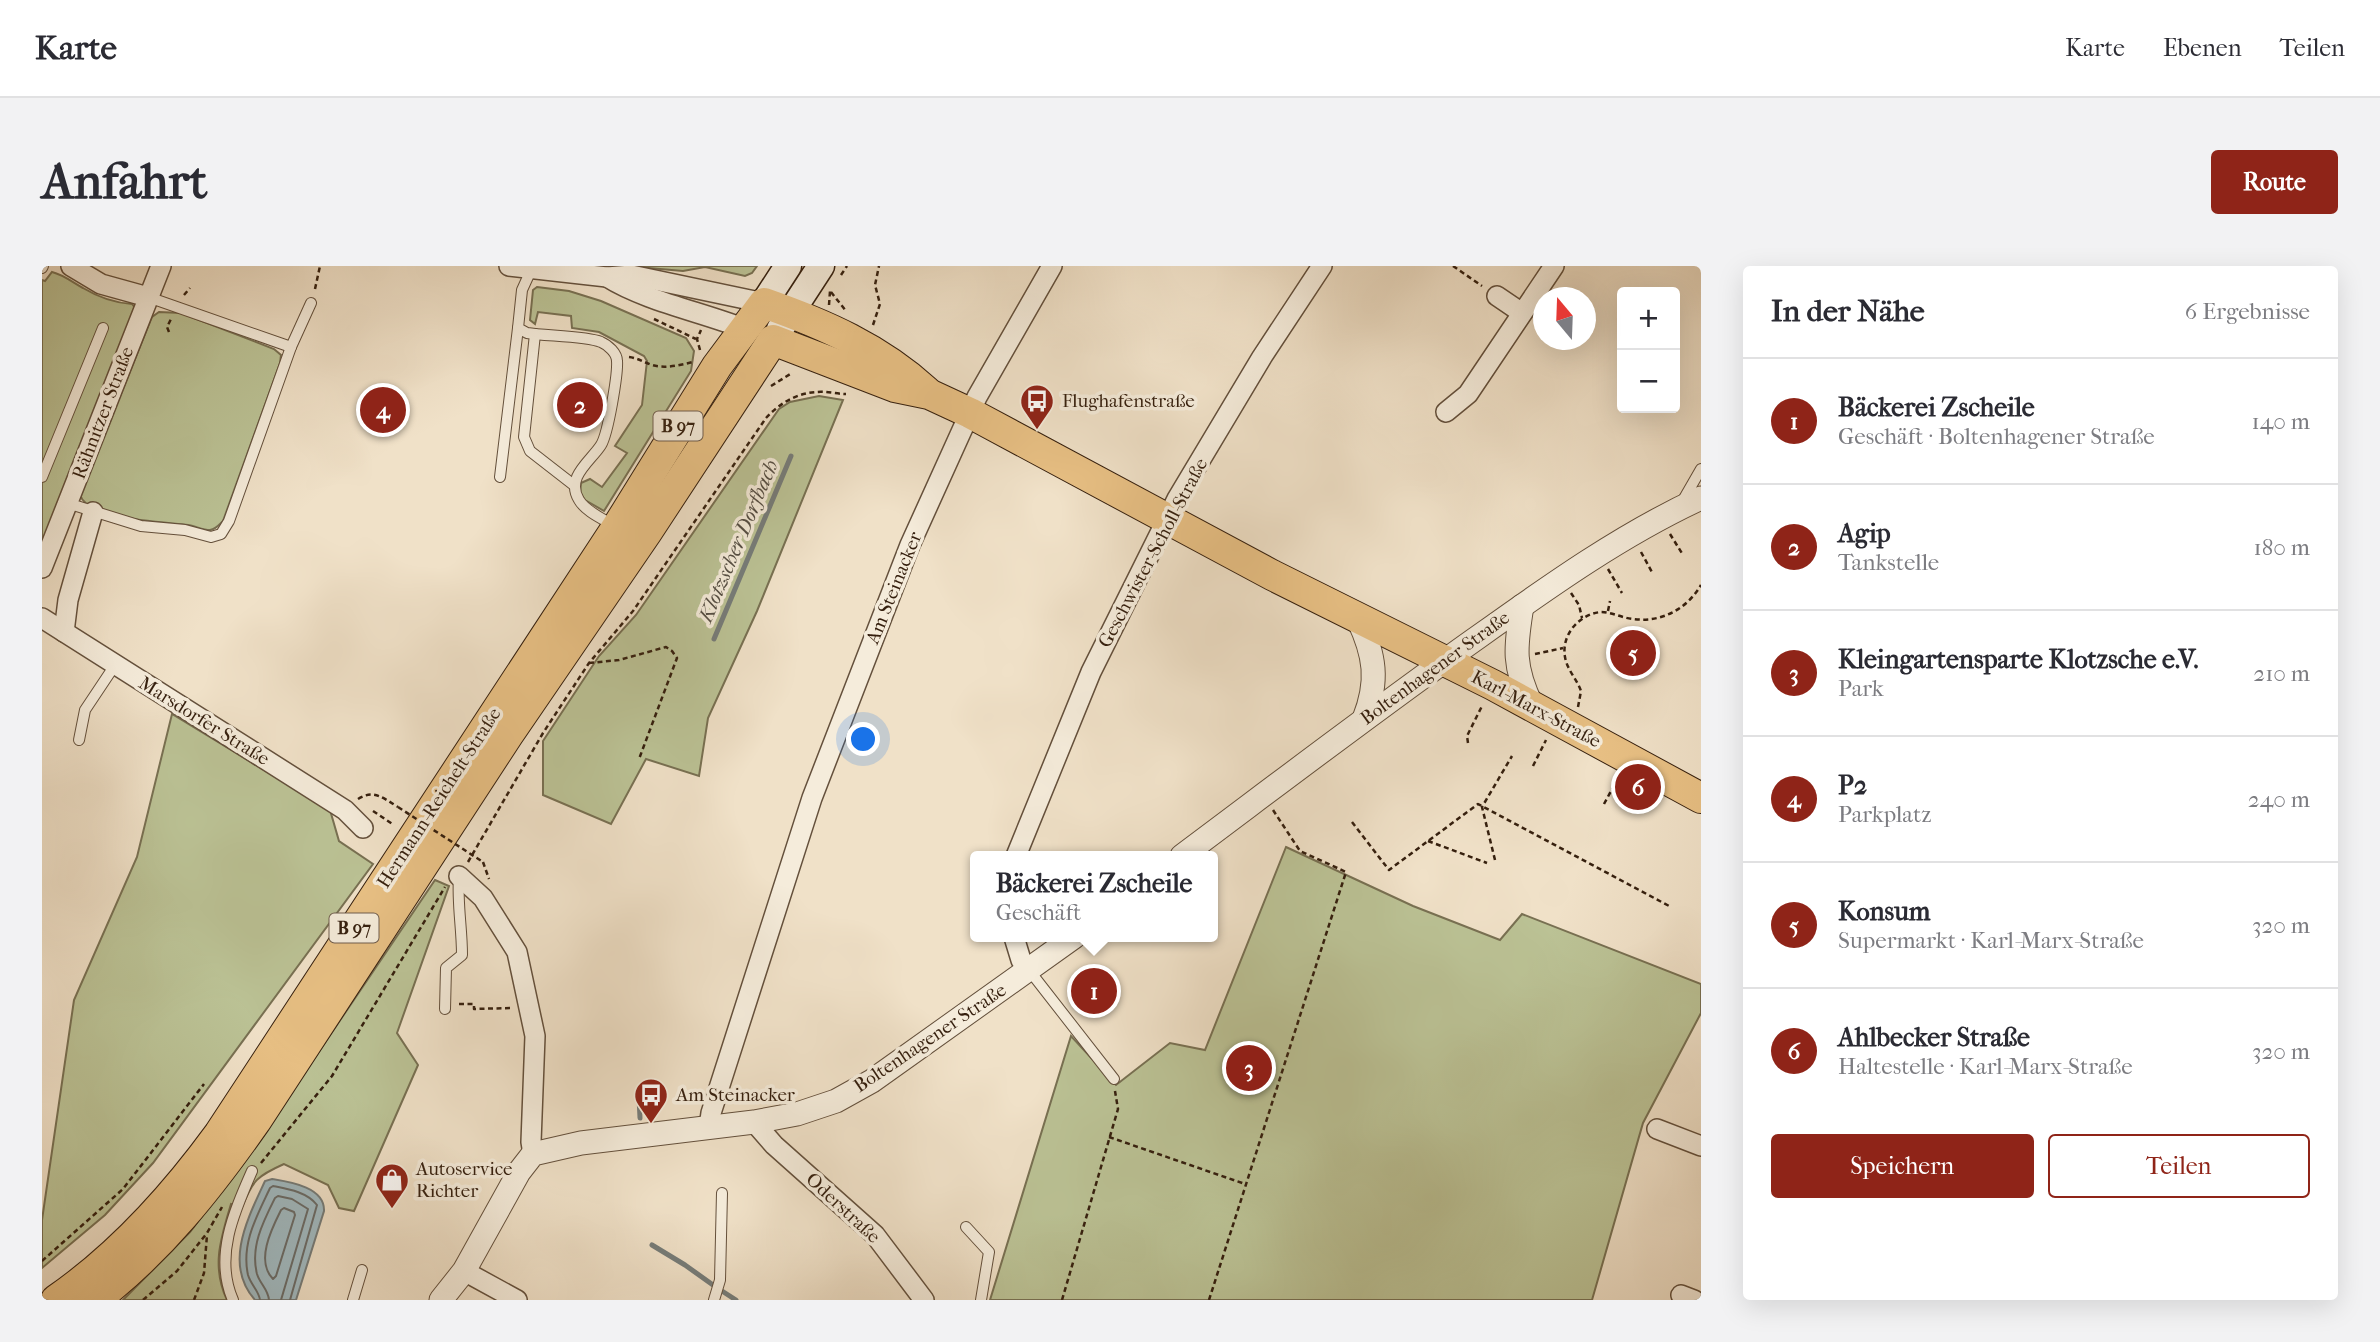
<!DOCTYPE html>
<html lang="de">
<meta charset="utf-8">
<style>
body{margin:0;font-family:"IM FELL French Canon",serif;background:#f2f2f3;color:#2b2b33}
.controls{position:absolute;right:21px;top:21px;display:grid;overflow:hidden;border-radius:7px;box-shadow:0 7px 28px #0002}
.controls button{width:63px;height:63px;display:grid;place-items:center;padding:0;border:0;border-bottom:2px solid #e1e1e2;background:#fff;color:#2b2b33;font:35px sans-serif}
.compass{position:absolute;left:1491px;top:21px;width:63px;height:63px;border-radius:50%;background:#fff;box-shadow:0 7px 28px #0002;rotate:341deg}
.you{position:absolute;left:822px;top:474px;width:24px;height:24px;margin:-18px;border:5px solid #fff;border-radius:50%;background:#1a73e8;box-shadow:0 0 0 10px #1a73e833}
.badge{display:grid;place-items:center;width:46px;height:46px;border-radius:50%;background:#8f2418;color:#fff;font-size:23px;font-weight:700}
.pin{position:absolute;translate:-50% -50%;border:4px solid #fff;box-shadow:0 2px 7px #0006}
.popup{position:absolute;left:928px;top:585px;width:248px;height:91px;box-sizing:border-box;display:grid;place-content:center;border-radius:7px;background:#fff;filter:drop-shadow(0 2px 5px #0005);font-size:23px;white-space:nowrap;color:#7c7c81}
.popup b{font-size:26px;color:#2b2b33}
.popup::after{content:'';position:absolute;left:50%;top:100%;margin-left:-14px;border:14px solid transparent;border-top-color:#fff}
.list{margin:0;padding:0;list-style:none}
h2{display:flex;justify-content:space-between;align-items:center;height:91px;margin:0;padding:0 28px;font-size:30px}
h2 small{font-size:23px;font-weight:400;color:#7c7c81}
.list li{display:grid;grid-template-columns:46px 1fr auto;gap:21px;align-items:center;box-sizing:border-box;height:126px;padding:0 28px;border-top:2px solid #e1e1e2}
.list b{display:block;font-size:26px;white-space:nowrap}
.list p{margin:0;font-size:23px;white-space:nowrap;color:#7c7c81}
.list em{font-size:23px;font-style:normal;color:#7c7c81}
.actions{display:flex;gap:14px;padding:21px 28px}
.actions a{flex:1;padding:16px 0;border:2px solid #8f2418;border-radius:7px;text-align:center;font-size:24px;color:#8f2418}
.actions .main{background:#8f2418;color:#fff}
.map{position:relative;flex:none;width:1659px;height:1034px;overflow:hidden;border-radius:7px}
header{display:flex;align-items:center;gap:42px;box-sizing:border-box;height:98px;padding:0 35px;background:#fff;border-bottom:2px solid #e1e1e2}
header strong{font-size:33px}
nav{display:flex;gap:38px;margin-inline-start:auto;font-size:24px}
.intro{display:flex;align-items:center;justify-content:space-between;box-sizing:border-box;height:168px;padding:0 42px}
h1{margin:0;font-size:49px}
.button{padding:18px 32px;border-radius:7px;background:#8f2418;color:#fff;font-size:24px;font-weight:700}
main{display:flex;gap:42px;padding:0 42px}
aside{flex:1;background:#fff;border-radius:7px;box-shadow:0 7px 28px #0002}
.map>svg:first-child{display:block}
.green{fill:#bbc295;stroke:#787052;stroke-width:2}
.water{fill:#a1bac1;stroke:#767c79;stroke-width:2}
.lines{fill:none;stroke-linecap:round;stroke-linejoin:round}
.shore{stroke:#6b6c68;stroke-width:2}
.stream{stroke:#767c79;stroke-width:5}
.service-casing{stroke:#64503c;stroke-width:12}
.minor-casing{stroke:#64503c;stroke-width:22}
.tertiary-casing{stroke:#64503c;stroke-width:25}
.secondary-casing{stroke:#351f0e;stroke-width:29}
.primary-casing{stroke:#351f0e;stroke-width:32}
.path{stroke:#351f0e;stroke-width:2.5;stroke-dasharray:5 3.5;stroke-linecap:butt}
.service{stroke:#f5ecdb;stroke-width:10}
.minor{stroke:#f5ecdb;stroke-width:19}
.tertiary{stroke:#f5ecdb;stroke-width:23}
.secondary{stroke:#f5ecdb;stroke-width:26}
.primary{stroke:#e8c084;stroke-width:30}
.path-bridge{stroke:#351f0e;stroke-width:2.5;stroke-dasharray:5 3.5;stroke-linecap:butt}
.labels{text-anchor:middle;dominant-baseline:central;stroke-width:7;stroke-linejoin:round;paint-order:stroke}
.shield{fill:#f5ecdb;stroke:#6f5c4c;stroke-width:2}
.shield-label{font-size:18px;font-weight:bold;fill:#351f0e}
.poi-label{font-size:19px;fill:#351f0e;stroke:#f5ecdb;text-anchor:start}
.street-label{font-size:19px;fill:#351f0e;stroke:#f5ecdb}
.water-label{font-size:21px;font-style:italic;fill:#554e44;stroke:#f5ecdb}
</style>
<header>
<strong>Karte</strong>
<nav><a>Karte</a><a>Ebenen</a><a>Teilen</a></nav>
</header>
<div class="intro"><h1>Anfahrt</h1><a class="button">Route</a></div>
<main>
<div class="map">
<svg width="1659" height="1034" viewBox="0 0 1659 1034">
<rect width="100%" height="100%" fill="#f0e1c8"/>
<filter id="stains"><feTurbulence type="fractalNoise" baseFrequency=".00286" numOctaves="4"/><feColorMatrix values="0 0 0 0 .2 0 0 0 0 .09 0 0 0 0 .02 0 0 0 .5 -.17"/></filter>
<radialGradient id="worn" r=".72"><stop offset=".6" stop-color="#630" stop-opacity="0"/><stop offset="1" stop-color="#630" stop-opacity=".3"/></radialGradient>
<!-- green -->
<g class="green">
<polygon points="584,0 715,0 710,7 703,10 663,1 641,5"/>
<path d="M 10,6 C 22,9 30,16 41,22 C 56,31 73,37 90,38 L 94,43 L 0,278 L 0,14 L 3,15 Z"/>
<polygon points="495,21 527,25 559,35 644,72 652,85 649,105 562,245 543,234 538,227 539,217 548,213 560,221 585,187 573,180 600,139 605,95 602,90 557,66 530,62 529,50 496,46 493,58 488,54 491,24"/>
<path d="M 117,46 L 139,47 L 232,83 L 239,89 L 238,97 L 181,255 C 177,259 174,263 168,264 C 161,264 153,260 146,259 C 122,256 46,254 38,229 L 110,51 Z"/>
<polygon points="777,130 801,134 715,345 666,452 657,510 604,493 569,558 501,529 501,475 557,390 594,349 737,143 748,136"/>
<polygon points="130,448 288,544 297,575 331,598 111,897 63,949 0,1002 0,954 32,734 95,591"/>
<polygon points="1244,581 1371,640 1458,674 1480,648 1659,718 1659,747 1601,857 1550,1034 948,1034 1029,770 1074,819 1128,777 1163,784"/>
<path d="M 393,614 L 407,620 L 355,767 L 376,799 L 312,945 L 297,942 L 286,919 L 242,898 C 215,910 211,914 200,941 L 189,938 C 179,972 169,1000 185,1034 L 81,1034 L 148,966 L 213,880 Z"/>
</g>
<!-- water -->
<path class="water" d="M 230,913 C 248,916 283,921 282,945 L 254,1034 L 213,1034 C 181,998 206,952 223,915 Z"/>
<g class="lines">
<!-- shore -->
<g class="shore">
<path d="M 242,942 L 252,946 L 253,949 L 234,1010 L 231,1013 C 213,995 230,962 239,944 Z"/>
<path d="M 218,1034 C 217,1025 209,1019 206,1009 C 199,977 215,950 228,922 L 231,920 C 246,923 265,926 275,939 L 248,1034"/>
<path d="M 227,1034 C 226,1023 218,1018 215,1008 C 208,981 221,956 233,932 L 236,930 L 250,933 L 266,943 L 239,1034"/>
</g>
<!-- stream -->
<g class="stream">
<polyline points="672,373 749,190"/>
<polyline points="597,831 598,852"/>
<polyline points="610,979 643,999 671,1019"/>
<polyline points="680,1025 694,1034"/>
</g>
<!-- service casing -->
<g class="service-casing">
<g id="service">
<polyline points="0,2 1,0"/>
<path d="M 490,2 L 480,24 L 476,62 L 485,67 C 503,70 544,70 559,76 C 566,79 575,87 575,95 C 576,108 566,168 559,179 C 549,195 523,211 537,234 C 543,245 561,253 571,259"/>
<polyline points="106,31 249,81"/>
<polyline points="493,68 482,171 488,185 533,220"/>
<polyline points="0,211 61,62"/>
<polyline points="458,211 476,62"/>
<polyline points="1640,236 1659,203"/>
<polyline points="25,237 99,260 143,264 169,271 179,268 187,255 249,81 269,37"/>
<polyline points="37,474 43,444 73,399"/>
<polyline points="987,704 1072,813"/>
<path d="M 403,743 L 404,702 L 420,689 C 420,662 415,637 417,611"/>
<polyline points="924,961 947,986 939,1034"/>
<path d="M 191,1034 C 172,991 192,946 210,905"/>
<polyline points="311,1034 320,1004"/>
<polyline points="672,1034 678,1014 680,927"/>
</g>
</g>
<!-- minor casing -->
<g class="minor-casing">
<g id="minor">
<polyline points="29,0 59,18 106,31"/>
<polyline points="467,0 565,11 589,9 722,37"/>
<path d="M 565,11 C 603,35 660,46 703,63"/>
<polyline points="1455,30 1480,47"/>
<polyline points="1404,146 1426,128 1512,0"/>
<polyline points="0,302 119,0"/>
<polyline points="0,352 303,544 321,562"/>
<polyline points="22,366 26,334 51,246"/>
<polyline points="974,590 1049,406 1135,233 1220,91 1280,0"/>
<polyline points="417,610 441,632 475,686 493,770 489,876 491,888"/>
<polyline points="972,671 979,694 987,704"/>
<polyline points="712,856 732,879 833,969 882,1034"/>
<polyline points="667,861 669,847 770,532 868,279 935,131 1010,0"/>
<polyline points="1615,863 1659,880"/>
<polyline points="422,1005 475,1034"/>
<polyline points="1639,1029 1652,1034"/>
</g>
</g>
<!-- tertiary casing -->
<g class="tertiary-casing">
<g id="tertiary">
<path d="M 1480,340 C 1473,382 1471,401 1490,440"/>
<path d="M 1316,353 C 1333,389 1337,415 1322,453"/>
<path d="M 1140,590 C 1239,516 1337,441 1439,369 C 1509,319 1581,268 1659,232"/>
<polyline points="399,1034 422,1005 477,906 491,888 539,877 712,856 755,848 794,835 830,815 1032,671"/>
</g>
</g>
<!-- secondary casing -->
<g class="secondary-casing">
<g id="secondary">
<polyline points="722,37 746,0"/>
<polyline points="738,63 779,0"/>
</g>
</g>
<!-- primary casing -->
<g class="primary-casing">
<g id="primary">
<path d="M 14,1034 C 79,989 131,931 177,868 L 575,261 L 675,100 L 722,37 C 782,58 837,82 884,125"/>
<path d="M 53,1034 C 118,984 167,922 214,855 L 466,469 L 605,266 L 731,74 L 853,121 L 887,128 L 928,147 L 1230,309 L 1451,419 L 1659,532"/>
</g>
</g>
<!-- path -->
<g class="path">
<polyline points="1411,0 1440,20"/>
<polyline points="799,9 805,0"/>
<polyline points="273,23 278,0"/>
<polyline points="789,26 804,45"/>
<polyline points="142,29 148,22"/>
<polyline points="787,39 788,25"/>
<polyline points="612,53 654,73"/>
<polyline points="831,59 838,38 833,19 837,0"/>
<polyline points="127,66 125,61 129,53"/>
<polyline points="658,84 655,73 659,64"/>
<path d="M 587,91 C 596,92 601,96 610,99 C 623,103 638,99 651,96"/>
<polyline points="729,120 750,107"/>
<polyline points="1628,268 1641,289"/>
<polyline points="1599,286 1611,308"/>
<polyline points="1566,303 1580,327"/>
<polyline points="1529,327 1537,339 1540,352"/>
<polyline points="1566,345 1568,335"/>
<polyline points="1493,388 1521,382"/>
<polyline points="547,397 577,394 624,381 630,385 635,392 597,493"/>
<path d="M 1536,441 L 1539,425 C 1535,413 1525,404 1523,391 C 1519,369 1537,348 1559,346 C 1570,346 1580,352 1591,353 C 1619,357 1645,343 1659,319"/>
<polyline points="1426,477 1425,470 1440,440"/>
<polyline points="1491,500 1504,474"/>
<path d="M 316,533 C 332,523 341,532 356,541"/>
<polyline points="1562,538 1575,514"/>
<polyline points="331,545 352,559"/>
<polyline points="1310,556 1347,604 1436,538 1629,641"/>
<polyline points="1386,575 1445,597"/>
<polyline points="1453,594 1440,541 1470,490"/>
<path d="M 426,596 L 501,467 L 547,397 L 591,345 L 724,152 C 737,138 754,127 775,126 C 784,125 795,128 804,128"/>
<polyline points="441,596 447,613"/>
<polyline points="417,738 432,738 432,743 469,742"/>
<polyline points="1067,871 1203,918"/>
<polyline points="219,897 290,810 403,621"/>
<polyline points="0,995 81,923 162,818"/>
<polyline points="101,1034 135,1005 165,967 180,941"/>
<polyline points="152,1034 162,1007 165,969"/>
<polyline points="1020,1034 1076,843 1073,825"/>
<polyline points="1167,1034 1304,606 1258,585 1231,544"/>
</g>
<!-- service -->
<use href="#service" class="service"/>
<!-- minor -->
<use href="#minor" class="minor"/>
<!-- tertiary -->
<use href="#tertiary" class="tertiary"/>
<!-- secondary -->
<use href="#secondary" class="secondary"/>
<!-- primary -->
<use href="#primary" class="primary"/>
<!-- path-bridge -->
<polyline class="path-bridge" points="356,541 441,596"/>
</g>
<!-- icons -->
<defs>
<g id="bus-pin" transform="scale(1.75)"><path d="M0 17L-7.5 6A9.5 9.5 0 1 1 7.5 6Z" fill="#8f2418" stroke="#f5ecdb"/><path d="M-5-6H5V4H4V6H2V4H-2V6H-4V4H-5ZM-3.5-4V0h7V-4ZM-3.5 1.2v1.5H-2V1.2ZM2 1.2v1.5H3.5V1.2Z" fill="#fff"/></g>
<g id="shop-pin" transform="scale(1.75)"><path d="M0 17L-7.5 6A9.5 9.5 0 1 1 7.5 6Z" fill="#8f2418" stroke="#f5ecdb"/><path d="M-5-2.5h2.3a2.7 3.5 0 0 1 5.4 0H5L5.5 6h-11ZM-1.5-2.5h3a1.5 2.3 0 0 0-3 0Z" fill="#fff"/></g>
</defs>
<g fill-rule="evenodd">
<use href="#bus-pin" x="995" y="135"/>
<use href="#bus-pin" x="609" y="829"/>
<use href="#shop-pin" x="350" y="914"/>
</g>
<g class="labels">
<!-- shield labels -->
<g class="shield">
<rect x="611.5" y="145.5" width="49" height="29" rx="5"/>
<rect x="287.5" y="647.5" width="49" height="29" rx="5"/>
</g>
<g class="shield-label">
<text x="636" y="160">B 97</text>
<text x="312" y="662">B 97</text>
</g>
<!-- poi labels -->
<g class="poi-label">
<text x="1020" y="135">Flughafenstraße</text>
<text x="634" y="829">Am Steinacker</text>
<text x="374" y="903">Autoservice<tspan x="374" dy="22">Richter</tspan></text>
</g>
<!-- street labels -->
<g class="street-label">
<text transform="translate(61 147) rotate(-69)">Rähnitzer Straße</text>
<text transform="translate(1111 287) rotate(-62)">Geschwister-Scholl-Straße</text>
<text transform="translate(852 322) rotate(-68)">Am Steinacker</text>
<text transform="translate(1393 402) rotate(-36)">Boltenhagener Straße</text>
<text transform="translate(1494 443) rotate(28)">Karl-Marx-Straße</text>
<text transform="translate(162 455) rotate(32)">Marsdorfer Straße</text>
<text transform="translate(397 532) rotate(-57)">Hermann-Reichelt-Straße</text>
<text transform="translate(888 772) rotate(-34)">Boltenhagener Straße</text>
<text transform="translate(801 942) rotate(43)">Oderstraße</text>
</g>
<!-- water labels -->
<g class="water-label">
<text transform="translate(696 275) rotate(-67)">Klotzscher Dorfbach</text>
</g>
</g>
<rect width="100%" height="100%" filter="url(#stains)"/>
<rect width="100%" height="100%" fill="url(#worn)"/>
</svg>
<div class="controls">
<button>+</button>
<button>−</button>
</div>
<svg class="compass" viewBox="-18 -18 36 36"><path d="M0-13l5 13h-10z" fill="#e53935"/><path d="M0 13l5-13h-10z" fill="#7c7c81"/></svg>
<div class="you"></div>
<div class="pin badge" style="left:1052px;top:725px">1</div>
<div class="popup"><b>Bäckerei Zscheile</b>Geschäft</div>
<div class="pin badge" style="left:538px;top:139px">2</div>
<div class="pin badge" style="left:1207px;top:802px">3</div>
<div class="pin badge" style="left:341px;top:144px">4</div>
<div class="pin badge" style="left:1591px;top:387px">5</div>
<div class="pin badge" style="left:1596px;top:521px">6</div>
</div>
<aside>
<h2>In der Nähe<small>6 Ergebnisse</small></h2>
<ul class="list">
<li><span class="badge">1</span><div><b>Bäckerei Zscheile</b><p>Geschäft · Boltenhagener Straße</p></div><em>140 m</em></li>
<li><span class="badge">2</span><div><b>Agip</b><p>Tankstelle</p></div><em>180 m</em></li>
<li><span class="badge">3</span><div><b>Kleingartensparte Klotzsche e.V.</b><p>Park</p></div><em>210 m</em></li>
<li><span class="badge">4</span><div><b>P2</b><p>Parkplatz</p></div><em>240 m</em></li>
<li><span class="badge">5</span><div><b>Konsum</b><p>Supermarkt · Karl-Marx-Straße</p></div><em>320 m</em></li>
<li><span class="badge">6</span><div><b>Ahlbecker Straße</b><p>Haltestelle · Karl-Marx-Straße</p></div><em>320 m</em></li>
</ul>
<div class="actions"><a class="main">Speichern</a><a>Teilen</a></div>
</aside>
</main>
